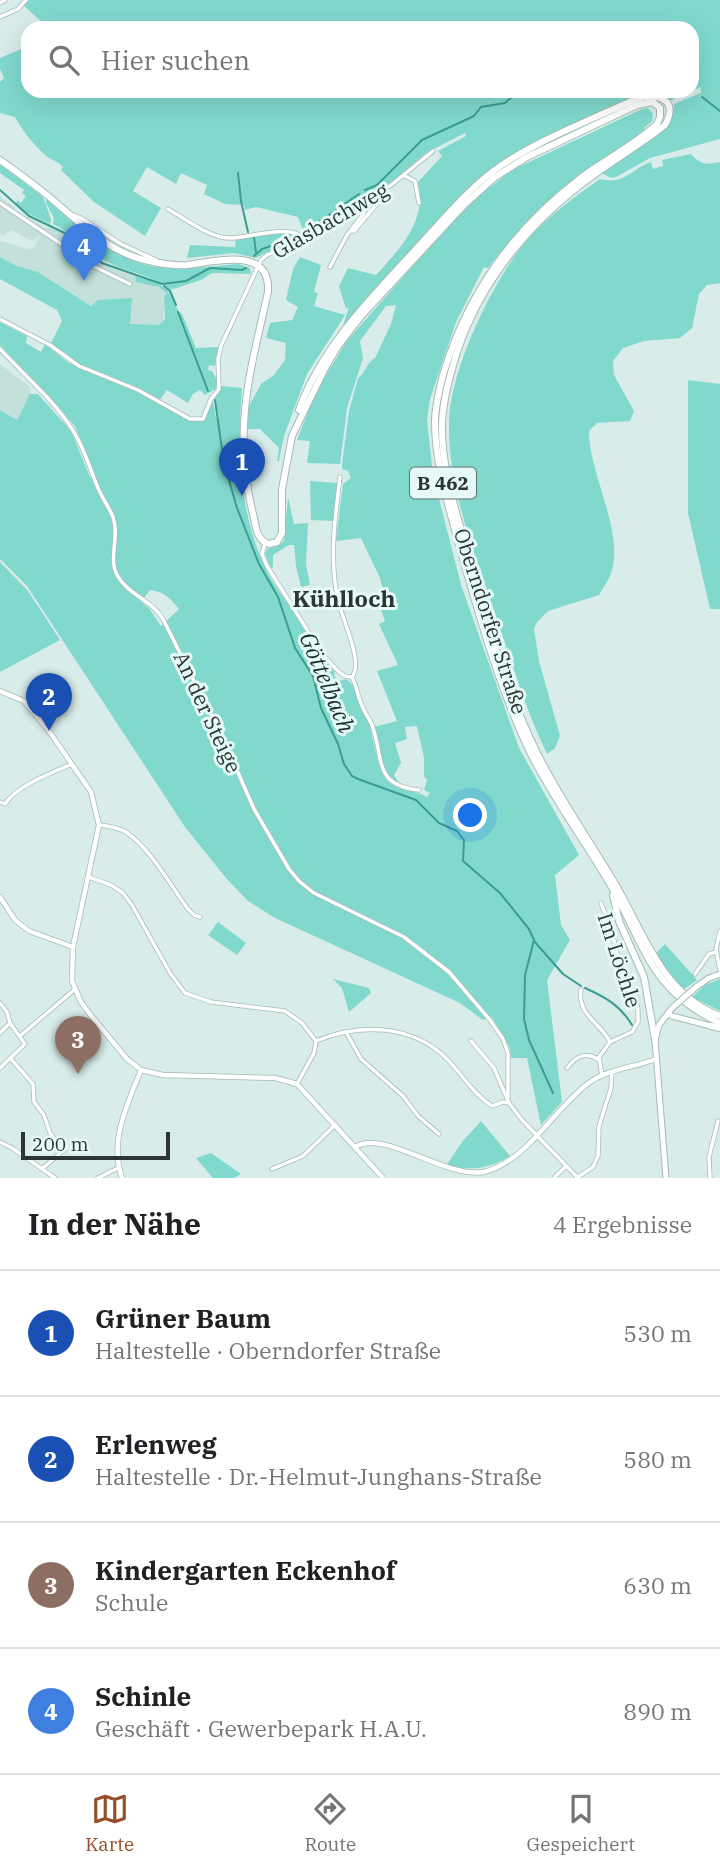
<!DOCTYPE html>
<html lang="de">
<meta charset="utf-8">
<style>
body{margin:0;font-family:"IBM Plex Serif",serif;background:#f6f6f6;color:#202124}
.scale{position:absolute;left:21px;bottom:18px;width:149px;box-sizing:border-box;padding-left:7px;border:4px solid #2d3534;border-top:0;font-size:19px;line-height:24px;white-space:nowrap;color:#2d3534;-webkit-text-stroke:5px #e5faf7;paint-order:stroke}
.you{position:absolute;left:471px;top:816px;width:24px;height:24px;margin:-18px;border:5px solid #fff;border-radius:50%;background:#1a73e8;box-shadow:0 0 0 10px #1a73e833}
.badge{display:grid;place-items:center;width:46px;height:46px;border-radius:50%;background:#954e28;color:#fff;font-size:23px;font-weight:700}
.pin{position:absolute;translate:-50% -58px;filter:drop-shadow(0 2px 4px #0008)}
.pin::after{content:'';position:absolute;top:37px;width:24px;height:21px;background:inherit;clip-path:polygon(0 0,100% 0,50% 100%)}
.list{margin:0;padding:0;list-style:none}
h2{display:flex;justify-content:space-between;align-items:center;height:91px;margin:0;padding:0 28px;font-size:30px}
h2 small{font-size:23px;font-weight:400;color:#757577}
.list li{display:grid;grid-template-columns:46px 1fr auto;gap:21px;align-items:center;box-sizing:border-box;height:126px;padding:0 28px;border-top:2px solid #e0e0e0}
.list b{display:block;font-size:26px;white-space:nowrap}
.list p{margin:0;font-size:23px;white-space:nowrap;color:#757577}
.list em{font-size:23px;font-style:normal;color:#757577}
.icon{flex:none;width:38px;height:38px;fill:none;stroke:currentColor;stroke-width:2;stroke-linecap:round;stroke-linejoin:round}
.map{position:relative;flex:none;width:720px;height:1178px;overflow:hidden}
.search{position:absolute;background:#fff;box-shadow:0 7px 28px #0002;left:21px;right:21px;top:21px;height:77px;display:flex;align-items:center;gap:18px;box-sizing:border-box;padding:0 24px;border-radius:21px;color:#757577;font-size:26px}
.sheet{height:595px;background:#fff}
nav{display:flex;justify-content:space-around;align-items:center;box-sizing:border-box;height:98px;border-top:2px solid #e0e0e0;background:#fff;font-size:19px;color:#757577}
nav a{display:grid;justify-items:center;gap:4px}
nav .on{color:#954e28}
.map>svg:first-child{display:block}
.built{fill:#c3e0db}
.green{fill:#81d9ce;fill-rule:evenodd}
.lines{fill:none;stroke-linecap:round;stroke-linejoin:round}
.stream{stroke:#3b9c92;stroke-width:2}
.minor-casing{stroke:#a6bab7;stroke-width:5}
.tertiary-casing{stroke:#a6bab7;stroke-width:6}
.secondary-casing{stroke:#a6bab7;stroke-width:7}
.primary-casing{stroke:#a6bab7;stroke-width:8}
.minor{stroke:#fff;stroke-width:3.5}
.tertiary{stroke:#fff;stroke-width:4.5}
.secondary{stroke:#fff;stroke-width:5}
.primary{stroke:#fff;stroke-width:6}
.secondary-bridge-casing{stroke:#a6bab7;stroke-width:7;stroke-linecap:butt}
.secondary-bridge{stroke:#fff;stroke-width:5}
.labels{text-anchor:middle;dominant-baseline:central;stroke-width:6;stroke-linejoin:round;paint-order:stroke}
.shield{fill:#e5faf7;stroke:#64706e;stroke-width:2}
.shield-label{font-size:19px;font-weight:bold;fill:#2d3534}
.street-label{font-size:21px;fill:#2d3534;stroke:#e5faf7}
.neighbourhood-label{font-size:23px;font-weight:bold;fill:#2d3534;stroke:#e5faf7}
.water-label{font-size:23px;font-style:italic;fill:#192f2c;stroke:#e5faf7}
</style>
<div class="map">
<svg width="720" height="1178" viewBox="0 0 720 1178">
<rect width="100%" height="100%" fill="#d8ece9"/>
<!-- built -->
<g class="built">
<polygon points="0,195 1,198 15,207 15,210 46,228 49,227 64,233 102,263 136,276 137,282 154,285 164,290 167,294 162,323 156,326 129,324 92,306 38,272 17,266 0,257 0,241 29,249 33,248 41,235 32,241 11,230 3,235 0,234"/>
<polygon points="0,364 30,387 30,394 17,420 0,410"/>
</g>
<!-- green -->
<g class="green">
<polygon points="29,0 720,0 720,139 650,158 616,177 611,178 602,173 667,128 672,119 674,104 701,93 700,87 684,96 675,92 674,99 669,101 665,95 656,91 692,91 692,28 43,28 44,24 24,6"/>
<path d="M 28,46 L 28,91 L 647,91 L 530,146 L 471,187 L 343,326 L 349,307 L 346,309 L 339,286 L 348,268 L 376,275 C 400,249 428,220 418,182 L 442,156 L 438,151 L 466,136 L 465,133 L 426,153 L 391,183 L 365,193 L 305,235 L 298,217 L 256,207 L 245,210 L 244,205 L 225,204 L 204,194 L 207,185 L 181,173 L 176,184 L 147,167 L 133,191 L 161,208 L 145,236 L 94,202 L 61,170 L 63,167 C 57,160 50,160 44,154 C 33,144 22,130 15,117 L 0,113 L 0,82 L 4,78 L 0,69 L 0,58 Z"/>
<path d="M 648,108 L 653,114 L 652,121 L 644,128 L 645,130 C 585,170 531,210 488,268 L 484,267 L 456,322 L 430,399 L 427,420 L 433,475 L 461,585 L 519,748 L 579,855 L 555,875 L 561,925 L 570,940 L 547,980 L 562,1102 L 541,1125 L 527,1058 L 511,1058 L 510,1048 L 492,1017 L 483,1020 L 460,1003 L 275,918 L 248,901 L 226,878 L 185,827 L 27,586 L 0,559 L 0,410 L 17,420 L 30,394 L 38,394 L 71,431 L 90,477 L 95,476 L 75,426 L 0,345 L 0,322 L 27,336 L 26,343 L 41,352 L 45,344 L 69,363 L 109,377 L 191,421 L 199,421 L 206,417 L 213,401 L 216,418 L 219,418 L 215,397 L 221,386 L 242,388 C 237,445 239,505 261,558 C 271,584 290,605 305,627 C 315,642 323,658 335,672 L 334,676 L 340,681 L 346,679 C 376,701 370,770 391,784 C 402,791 416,790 427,797 L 430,793 L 424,790 L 427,780 L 424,776 L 424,758 L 417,726 L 405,727 L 407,739 L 395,743 L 401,763 L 394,775 L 400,785 L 397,785 L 384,771 L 374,727 L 397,721 L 377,671 L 398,665 L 379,624 L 385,621 L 376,597 L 384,595 L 380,578 L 361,538 L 336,541 L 343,484 L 351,478 L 348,471 L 342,469 L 342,464 L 349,411 L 358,378 C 366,373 366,363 375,358 L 391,324 L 396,305 L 386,306 L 360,341 L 363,358 L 347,408 L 340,464 L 307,463 L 310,441 L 297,440 L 316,392 L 346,342 L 446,228 L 480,195 L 512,170 L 642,109 ZM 150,590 C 165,592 170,598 179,609 L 161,626 L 149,608 L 141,602 Z"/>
<path d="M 691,154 C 701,165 706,165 720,162 L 720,283 L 707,285 L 699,294 L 692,328 L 680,338 L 644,341 L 623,348 L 613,361 L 614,375 L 634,411 L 630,421 L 597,423 L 589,431 C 588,473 627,536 610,576 C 607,583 602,589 599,595 L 548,611 L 537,622 L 534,629 L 539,661 L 560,736 L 555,748 L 547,754 C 524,706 509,654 492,604 C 472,547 448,485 449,424 C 449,371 493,280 527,240 C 548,216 574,197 600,179 C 627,185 630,169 651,162 L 653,169 L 663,166 L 662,160 Z"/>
<polygon points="0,164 43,197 51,219 50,224 25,212 16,204 17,200 21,203 26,196 22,193 24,190 0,173"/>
<path d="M 46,199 C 77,224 107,255 147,265 C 173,272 213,266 238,264 L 250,268 L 251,274 L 212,273 L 201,280 L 170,290 C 151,273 125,273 104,260 C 85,250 73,233 53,224 L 54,218 L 46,203 Z"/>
<path d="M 259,234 L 296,234 L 299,237 C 286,247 270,249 256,258 L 234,253 L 187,258 L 190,245 L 235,247 L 236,239 Z"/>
<path d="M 0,257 L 17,266 L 38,272 L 91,306 L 98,300 L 132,298 L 130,324 L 159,325 L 165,319 L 164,298 L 167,293 L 159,287 L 136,282 L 136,276 C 149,279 163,283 171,295 C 175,302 176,310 182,314 L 196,348 L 218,347 L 215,366 L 209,365 L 208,370 L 212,371 L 217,380 L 216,389 L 205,395 L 200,390 L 193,394 L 188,403 L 167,390 L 159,401 L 110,376 L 77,363 L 51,343 L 62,321 L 57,310 L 0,279 Z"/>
<polygon points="300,257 321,265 314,292 318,293 314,306 345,315 307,374 284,436 279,461 277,461 279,448 260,429 248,429 248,408 261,384 274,375 285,360 286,343 266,338 270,323 292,320 298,307 286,300 293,269"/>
<polygon points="688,380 720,384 720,609 710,609 688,513"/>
<polygon points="310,481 338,483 334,521 311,520"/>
<polygon points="288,497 294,524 308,523 306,564 310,585 301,587 296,566 294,545 289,545 273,555 273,567 271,568 265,554 267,549 278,546 284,541"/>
<polygon points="0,562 28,591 60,640 0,672"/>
<polygon points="218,922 246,943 237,955 208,935"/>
<polygon points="665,944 697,980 683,990 655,954"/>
<polygon points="333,979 369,988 371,993 349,1012 342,988"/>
<polygon points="720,979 720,1011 692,997 705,985"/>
<path d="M 481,1121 L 510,1156 C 487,1170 471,1170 446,1166 L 462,1142 Z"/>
<polygon points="211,1153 241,1174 234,1178 213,1178 196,1158"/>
</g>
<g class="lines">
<!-- stream -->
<g class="stream">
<polyline points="702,97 720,111"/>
<polyline points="238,173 241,201 248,232"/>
<polyline points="0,190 29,216 69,235 102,263 162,284 186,281 210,268 242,270 246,268"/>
<polyline points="365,190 377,185 422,140 474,116 481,107 505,103 512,97 546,91"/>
<polyline points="303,233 359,194"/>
<polyline points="254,237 256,253"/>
<polyline points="254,256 262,249 297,237"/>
<polyline points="164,286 170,291 176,305"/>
<polyline points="178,312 208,391"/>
<polyline points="215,400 224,463 237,508 259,564 278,597 295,648 313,676 321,708 338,744 344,764 352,776 358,779 416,800 439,823 457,831 464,840 463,861 500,893 529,929 534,940 525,975 524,1019 529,1040 553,1093"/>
<polyline points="534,941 563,974 581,986"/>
<path d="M 585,988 C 605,997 620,1005 632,1025"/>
</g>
<!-- minor casing -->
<g class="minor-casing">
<g id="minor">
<polyline points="0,3 5,0"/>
<polyline points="0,17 18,9 26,0"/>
<polyline points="405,176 415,181 419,203"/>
<polyline points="0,203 97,268 130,284"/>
<path d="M 168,209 C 183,218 211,238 228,238 C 246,239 290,223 303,238"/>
<polyline points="71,214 81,218 121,244 156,260"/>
<polyline points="351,231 354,231 382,198"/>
<polyline points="330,267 347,235 364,213 364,198"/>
<polyline points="0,319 50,345 79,366 138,390 190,419 203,419 211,399 219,389 218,359 221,346 261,260 267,255 297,242 352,204 390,186 433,151"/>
<path d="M 0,349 C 24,375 53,399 72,429 C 84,447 90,469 98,488 C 102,498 109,507 113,517 C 120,536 108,558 117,575 C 128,595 152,600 163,619 L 225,743 L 254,809 L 289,869 L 299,881 L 314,893 L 404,937 L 449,972 L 490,1020 L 503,1039 L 508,1053 L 508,1098"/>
<path d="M 265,543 L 262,554 L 267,566 L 323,655 L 339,672 L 345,676 L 352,677 C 364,662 342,619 338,600 C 329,559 335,518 340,477"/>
<path d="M 352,677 C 357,687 358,698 363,708 C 366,715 371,721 373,728 C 384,761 374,785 419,790"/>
<path d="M 0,802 L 5,804 C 16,786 53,772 72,764"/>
<path d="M 100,825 C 108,826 118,827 126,832 C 150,848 171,886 188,909 L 194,915 L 200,917"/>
<polyline points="89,877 111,885 123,893 132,905 170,973 185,993 211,1002 285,1011 302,1023 316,1041 314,1053 297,1084"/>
<polyline points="601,903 611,928 618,958 637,1000 638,1011 638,1022 632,1032 610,1042"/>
<polyline points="720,931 716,949 720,970"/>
<polyline points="695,974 709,954 716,952"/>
<path d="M 581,990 C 577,1015 601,1023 610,1042 L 599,1057 L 602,1076"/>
<polyline points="0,1003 7,1012 10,1023 25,1044 0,1068"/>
<polyline points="346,1032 361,1059 403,1096 418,1116 439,1134"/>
<polyline points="0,1033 10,1023"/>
<polyline points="20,1036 74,990"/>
<path d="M 316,1041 C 359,1023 412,1024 447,1059 C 463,1075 473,1094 492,1106 L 503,1102 L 509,1103"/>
<polyline points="471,1041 494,1068 509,1103 522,1120 578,1178"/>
<polyline points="11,1059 33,1084 34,1102 44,1115 50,1133 64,1150 43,1168"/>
<path d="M 567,1068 C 576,1056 586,1051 599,1060"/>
<polyline points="0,1142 12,1148 55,1178"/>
<polyline points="272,1169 303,1156 335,1125"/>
<polyline points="578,1177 593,1167 598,1156 599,1126 611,1088 612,1072"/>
<polyline points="98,1178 118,1168"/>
<polyline points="554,1178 565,1167"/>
<polyline points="710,1178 709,1157 718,1121"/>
</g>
</g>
<!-- tertiary casing -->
<g class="tertiary-casing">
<g id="tertiary">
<polyline points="0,691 24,701 49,731 91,792 99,825 73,947 72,981 81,1002 89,1013 127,1059 141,1070 163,1075 275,1078 297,1084 383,1178"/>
<polyline points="0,897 15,920 29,931 73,947"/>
<path d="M 355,1147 C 385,1129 443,1178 484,1172 C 528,1161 555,1107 590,1082 C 609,1069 635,1067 656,1059"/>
<path d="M 122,1178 C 109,1141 127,1105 141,1070"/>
</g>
</g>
<!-- secondary casing -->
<g class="secondary-casing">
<g id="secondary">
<polyline points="696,987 709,978 720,974"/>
<polyline points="668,1013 672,1016 711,1026"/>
<polyline points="666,1178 655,1040 659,1025 672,1008"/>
</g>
</g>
<!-- primary casing -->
<g class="primary-casing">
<g id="primary">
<path d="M 0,160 C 16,171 32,183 47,195 C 78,221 108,253 149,261 C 162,264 174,266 187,265 C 214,262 271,245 268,292 C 250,373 232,429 253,514 C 256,526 256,540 269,544 L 277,542 L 282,533 L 282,489 L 292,436 L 325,368 L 338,346 L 362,315 L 465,204 L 495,177 L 527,157 L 637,105 L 653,102 L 660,108 L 660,117 L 657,124 C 635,145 606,159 582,177 C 514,229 468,292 443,375 C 439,391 435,406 435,422 C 435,465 449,507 460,548 C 480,618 500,691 532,756 C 555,801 585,841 610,884 C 645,945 650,991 720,1023"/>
<path d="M 299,410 C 322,346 372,297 417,248 C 441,222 464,194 492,172 C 529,144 590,120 634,100 C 656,92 680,98 665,125 C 643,143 618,157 595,174 C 533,218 482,278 457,352 C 450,375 443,399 442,424 C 441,468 456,512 468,554 C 487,621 506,692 538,755 C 560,799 589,840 614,882 C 644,932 661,994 720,1016"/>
<polyline points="613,895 619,921 644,977 655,1040"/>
<polyline points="711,1026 720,1028"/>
</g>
</g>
<!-- minor -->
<use href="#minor" class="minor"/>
<!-- tertiary -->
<use href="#tertiary" class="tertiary"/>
<!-- secondary -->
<use href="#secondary" class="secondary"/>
<!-- primary -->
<use href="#primary" class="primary"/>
<!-- secondary-bridge casing -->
<g class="secondary-bridge-casing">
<polyline id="secondary-bridge" points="672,1008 696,987"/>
</g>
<!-- secondary-bridge -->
<use href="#secondary-bridge" class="secondary-bridge"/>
</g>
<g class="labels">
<!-- shield labels -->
<rect class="shield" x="410" y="467.5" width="66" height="31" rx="5"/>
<g class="shield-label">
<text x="443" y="483">B 462</text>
</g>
<!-- street labels -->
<g class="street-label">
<text transform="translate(330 220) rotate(-30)">Glasbachweg</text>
<text transform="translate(491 621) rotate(72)">Oberndorfer Straße</text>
<text transform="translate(208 712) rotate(65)">An der Steige</text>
<text transform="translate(620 960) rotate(72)">Im Löchle</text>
</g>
<!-- neighbourhood labels -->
<g class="neighbourhood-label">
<text x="344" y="598">Kühlloch</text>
</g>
<!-- water labels -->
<g class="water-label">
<text transform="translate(328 682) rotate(67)">Göttelbach</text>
</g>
</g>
</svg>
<div class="scale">200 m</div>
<div class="you"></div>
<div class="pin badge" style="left:242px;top:496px;background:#1a4fb4">1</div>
<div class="pin badge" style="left:49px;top:731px;background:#1a4fb4">2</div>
<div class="pin badge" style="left:78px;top:1074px;background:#8d6e63">3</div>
<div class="pin badge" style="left:84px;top:281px;background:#3f7fe0">4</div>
<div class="search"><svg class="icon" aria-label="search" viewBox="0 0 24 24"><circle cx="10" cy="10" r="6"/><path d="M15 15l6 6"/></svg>Hier suchen</div>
</div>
<section class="sheet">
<h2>In der Nähe<small>4 Ergebnisse</small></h2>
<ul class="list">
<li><span class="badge" style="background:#1a4fb4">1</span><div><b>Grüner Baum</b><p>Haltestelle · Oberndorfer Straße</p></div><em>530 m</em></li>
<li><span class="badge" style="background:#1a4fb4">2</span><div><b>Erlenweg</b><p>Haltestelle · Dr.-Helmut-Junghans-Straße</p></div><em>580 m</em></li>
<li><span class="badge" style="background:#8d6e63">3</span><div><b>Kindergarten Eckenhof</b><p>Schule</p></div><em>630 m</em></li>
<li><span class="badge" style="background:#3f7fe0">4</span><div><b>Schinle</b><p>Geschäft · Gewerbepark H.A.U.</p></div><em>890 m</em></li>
</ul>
</section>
<nav>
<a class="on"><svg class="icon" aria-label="map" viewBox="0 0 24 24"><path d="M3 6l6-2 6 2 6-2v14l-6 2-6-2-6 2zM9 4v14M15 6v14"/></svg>Karte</a>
<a><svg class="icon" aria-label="directions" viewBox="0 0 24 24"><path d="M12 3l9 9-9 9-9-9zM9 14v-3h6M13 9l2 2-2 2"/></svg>Route</a>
<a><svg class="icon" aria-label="saved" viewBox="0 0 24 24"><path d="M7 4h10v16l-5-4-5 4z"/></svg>Gespeichert</a>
</nav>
